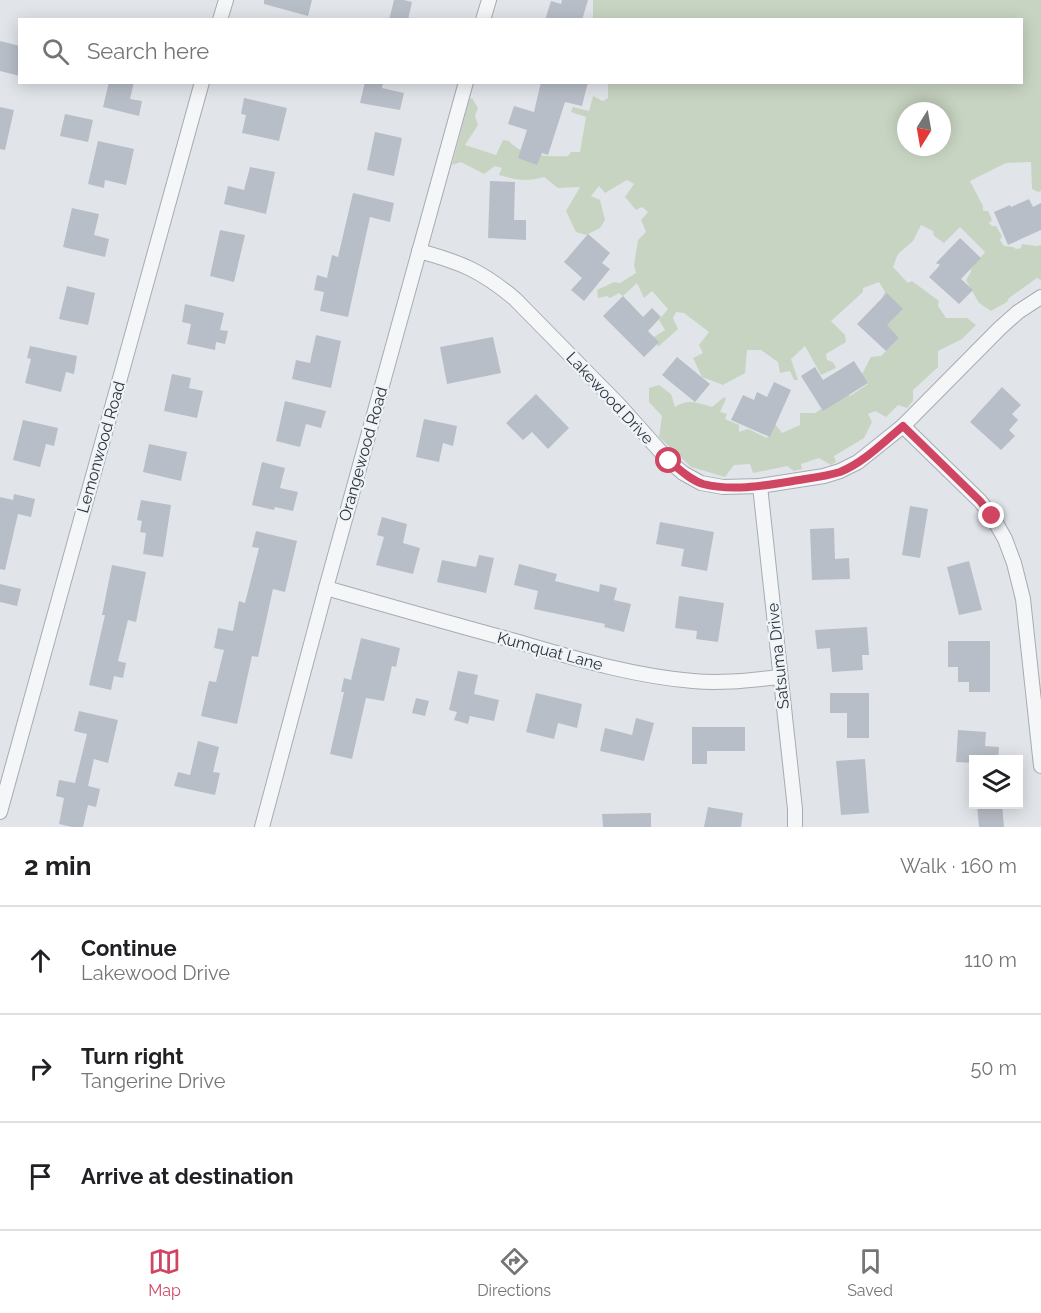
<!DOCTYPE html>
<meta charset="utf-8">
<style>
body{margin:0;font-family:Raleway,sans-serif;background:#f2f2f2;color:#202124}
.controls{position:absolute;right:18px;bottom:18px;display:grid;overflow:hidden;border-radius:0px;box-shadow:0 3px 15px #0003}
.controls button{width:54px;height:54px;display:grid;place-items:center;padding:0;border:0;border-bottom:2px solid #e0e0e0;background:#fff;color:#202124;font:30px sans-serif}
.compass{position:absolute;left:897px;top:102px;width:54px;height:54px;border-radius:50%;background:#fff;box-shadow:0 3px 15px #0003;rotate:191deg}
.stop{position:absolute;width:18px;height:18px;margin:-14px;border:4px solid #d04562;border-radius:50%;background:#fff}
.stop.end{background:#d04562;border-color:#fff;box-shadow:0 2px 6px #0008}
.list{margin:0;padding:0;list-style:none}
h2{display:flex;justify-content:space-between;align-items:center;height:78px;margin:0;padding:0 24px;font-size:26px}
h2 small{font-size:20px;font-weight:400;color:#757577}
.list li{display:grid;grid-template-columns:39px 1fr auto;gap:18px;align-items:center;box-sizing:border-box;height:108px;padding:0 24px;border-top:2px solid #e0e0e0}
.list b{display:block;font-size:22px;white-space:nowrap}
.list p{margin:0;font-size:20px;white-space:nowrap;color:#757577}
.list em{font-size:20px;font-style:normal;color:#757577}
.icon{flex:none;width:33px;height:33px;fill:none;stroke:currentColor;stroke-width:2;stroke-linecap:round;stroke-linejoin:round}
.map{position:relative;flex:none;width:1041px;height:827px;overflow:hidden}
.search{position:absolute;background:#fff;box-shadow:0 3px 15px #0003;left:18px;right:18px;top:18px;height:66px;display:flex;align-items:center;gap:15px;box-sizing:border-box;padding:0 21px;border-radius:0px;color:#757577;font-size:22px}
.sheet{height:402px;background:#fff}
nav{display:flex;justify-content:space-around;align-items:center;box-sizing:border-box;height:84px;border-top:2px solid #e0e0e0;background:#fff;font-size:16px;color:#757577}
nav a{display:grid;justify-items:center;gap:3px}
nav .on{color:#d04562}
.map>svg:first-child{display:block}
.green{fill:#c8d4c2;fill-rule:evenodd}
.building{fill:#b8bec7}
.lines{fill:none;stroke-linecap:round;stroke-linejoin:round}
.street-casing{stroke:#a6acb4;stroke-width:16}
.street{stroke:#f4f6f8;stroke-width:14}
.route{stroke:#d04562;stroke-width:8}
.labels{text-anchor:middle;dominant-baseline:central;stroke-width:4.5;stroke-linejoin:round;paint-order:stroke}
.street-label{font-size:16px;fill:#293342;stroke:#f1f4f7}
</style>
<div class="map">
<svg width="1041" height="827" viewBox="0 0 1041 827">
<rect width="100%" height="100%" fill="#e1e5ea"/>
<!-- green -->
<path class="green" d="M 593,0 L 1041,0 L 1041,191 L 1038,192 L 1032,189 L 1031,162 L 1006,163 L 970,181 L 983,206 L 983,211 L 988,211 L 992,220 L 989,223 L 992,226 L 996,226 L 1002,236 L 1000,240 L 1004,246 L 1013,247 L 1016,249 L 1021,248 L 1022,244 L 1036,246 L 1041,245 L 1041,280 L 1037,278 L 1009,298 L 1007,302 L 991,311 L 979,303 L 966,280 L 971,272 L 971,269 L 985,252 L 960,227 L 944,243 L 934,236 L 933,231 L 921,225 L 913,241 L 898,254 L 893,267 L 908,283 L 912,281 L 939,301 L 938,306 L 946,318 L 967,318 L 976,325 L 962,339 L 938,351 L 938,367 L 913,390 L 913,401 L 907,408 L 898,405 L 886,417 L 875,411 L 868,414 L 872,422 L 864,438 L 834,456 L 836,462 L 831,465 L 819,458 L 801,464 L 802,469 L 794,471 L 787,466 L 753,473 L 750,464 L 734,465 L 725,477 L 691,467 L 659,437 L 662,416 L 649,402 L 649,388 L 659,385 L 671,394 L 675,407 C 687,398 699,403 712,407 L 724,397 L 726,399 L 720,412 L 727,414 L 725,419 L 739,425 L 739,432 L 748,429 L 767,438 L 775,424 L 782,433 L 800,425 L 800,413 L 815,413 L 846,393 L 850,396 L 868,384 L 862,374 L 871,357 L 881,356 L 899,338 L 885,325 L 879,303 L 885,292 L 879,282 L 863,288 L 863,292 L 831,321 L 845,335 L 846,342 L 826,354 L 827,360 L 833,362 L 836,368 L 821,375 L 805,346 L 791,359 L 798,380 L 794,380 L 790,371 L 780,373 L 778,362 L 761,350 L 747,350 L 745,373 L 723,385 L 702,377 L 693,358 L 703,353 L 699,345 L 709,332 L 684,313 L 676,312 L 673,318 L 678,329 L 658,347 L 654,337 L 665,330 L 659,320 L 668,309 L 652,291 L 644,298 L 637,283 L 623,296 L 619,293 L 610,298 L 607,296 L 598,298 L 597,290 L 614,282 L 620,283 L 636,273 L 634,265 L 638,240 L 646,232 L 641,220 L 648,212 L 642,207 L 636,210 L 625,197 L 634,184 L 627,180 L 605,193 L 599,186 L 591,196 L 600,200 L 605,220 L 600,228 L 586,235 L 576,232 L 566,211 L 580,187 L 558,188 L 544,177 C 527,182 516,180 499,175 L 502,168 L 495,166 L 484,174 L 461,162 L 452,165 L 469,100 L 472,98 L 478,108 L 475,116 L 478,125 L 465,145 L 496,155 L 503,140 L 509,141 C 521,156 549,157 568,156 L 571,152 L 580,152 L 586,117 L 571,112 L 573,107 L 589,111 L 593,96 L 603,101 L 608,98 L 608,83 L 1022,82 L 1022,20 L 593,20 ZM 906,111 L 942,111 L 942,147 L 906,147 Z"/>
<!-- building -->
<g class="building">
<polygon points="264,0 312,0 308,16 264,4"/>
<polygon points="394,0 404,0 412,2 408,20 389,20"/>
<polygon points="562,0 588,0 582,20 545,20 551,1 561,4"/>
<polygon points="0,41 20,46 20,76 0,71"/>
<polygon points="109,82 134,82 130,99 142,101 139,116 103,107"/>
<polygon points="365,82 383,82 382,88 404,93 400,110 360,103"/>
<polygon points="541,82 588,82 582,106 565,102 548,155 542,153 537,165 518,158 527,130 508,124 514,106 534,112"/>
<polygon points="244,98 287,108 279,141 242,133 246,115 241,114"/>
<polygon points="0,107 14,110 5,150 0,149"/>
<polygon points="65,114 93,120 88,142 60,136"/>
<polygon points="375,132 402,138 394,176 367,170"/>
<polygon points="98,141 134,149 126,185 105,180 104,188 88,184"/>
<polygon points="250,167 275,172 266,214 224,204 228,186 244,190"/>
<polygon points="490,181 515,182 514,220 526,220 526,240 488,238"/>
<polygon points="353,193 394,203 390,222 370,217 348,317 320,311 324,292 314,290 317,275 327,278 332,255 338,257"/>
<polygon points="1029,199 1033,207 1041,203 1041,230 1008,245 994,212 1010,205 1011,207"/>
<polygon points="72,208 99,214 94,235 109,239 105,257 63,247"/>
<polygon points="220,230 245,235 234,282 210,276"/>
<polygon points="588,234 610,253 602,263 610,269 584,301 571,290 582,278 564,262"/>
<polygon points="960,238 981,258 961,279 973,290 959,304 929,277 940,265 936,263"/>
<polygon points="67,286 95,293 88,325 59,319"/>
<polygon points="887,293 903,309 887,325 899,338 886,351 857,324"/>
<polygon points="623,296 643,317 652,308 661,317 648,331 659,342 644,357 603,316"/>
<polygon points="185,304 224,313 220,330 228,331 225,344 216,342 215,350 187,344 191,324 182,322"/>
<polygon points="316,335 341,341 331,388 292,379 296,360 310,363"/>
<polygon points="493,337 501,373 447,384 440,347"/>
<polygon points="30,346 77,356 74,374 66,372 61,392 25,383 31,359 27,358"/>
<polygon points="677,357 710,384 695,402 662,375"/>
<polygon points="854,361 868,383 823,411 801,376 815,367 823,380"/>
<polygon points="172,374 191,378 189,388 203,391 197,418 164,411"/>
<polygon points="774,382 791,390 770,437 731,420 743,395 754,400 757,392 767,397"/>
<polygon points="1002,387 1021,405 1012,414 1018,420 1009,430 1015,436 1001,450 970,422"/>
<polygon points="536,394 569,428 548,449 532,432 523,440 506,423"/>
<polygon points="285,401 326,411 321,428 306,424 300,447 276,441"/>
<polygon points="424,419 457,426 453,446 443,443 439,462 416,457"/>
<polygon points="23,420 58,428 54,446 46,444 40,467 13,460"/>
<polygon points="149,444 187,452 181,481 143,472"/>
<polygon points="262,462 285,468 280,488 298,492 293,511 275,507 274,510 252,505"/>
<polygon points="14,494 35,499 31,517 18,514 5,570 0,569 0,497 13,500"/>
<polygon points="141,500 171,505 163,557 143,554 146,533 140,532 142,521 137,520"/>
<polygon points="910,506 928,509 920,558 902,555"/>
<polygon points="382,517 407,524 403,543 420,548 413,574 376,565 384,537 377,535"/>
<polygon points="660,522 714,532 707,571 681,566 684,549 656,544"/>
<polygon points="834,528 835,559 849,558 850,579 812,580 810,529"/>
<polygon points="256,531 297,541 285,592 273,589 258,657 252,656 237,724 201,716 209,681 216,682 224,650 214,648 218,628 233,631 239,601 245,603 259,548 252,547"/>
<polygon points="479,555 494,558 486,593 437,582 442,560 476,567"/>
<polygon points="969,561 982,610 959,615 947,567"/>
<polygon points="519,564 557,574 555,581 599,592 600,584 617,588 614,600 631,604 624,632 604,627 605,624 534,609 538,591 514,585"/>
<polygon points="112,565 146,572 136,622 128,620 118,661 126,663 123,678 114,676 111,690 89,685 105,615 102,615"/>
<polygon points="0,584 21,589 17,606 0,602"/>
<polygon points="679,596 724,603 718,642 696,639 697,631 675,628"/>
<polygon points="867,627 869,655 862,655 863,670 832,672 830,648 817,649 815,630"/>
<polygon points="361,638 400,648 396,667 392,666 384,701 366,698 352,759 330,754 344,692 341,692 344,678 351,680"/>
<polygon points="948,641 990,641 990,692 969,692 969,682 958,682 958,667 948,667"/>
<polygon points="458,671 478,675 474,694 499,700 494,721 470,716 468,724 454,720 457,712 449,710"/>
<polygon points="536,693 582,704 577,728 558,723 554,739 526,732"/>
<polygon points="830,693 869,693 869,738 847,738 847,713 830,713"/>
<polygon points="416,698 429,701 425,716 412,713"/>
<polygon points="79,711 118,720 108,763 94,759 88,786 100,789 96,807 88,805 83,827 72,827 59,824 64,798 56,796 59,780 75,783 87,734 74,731"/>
<polygon points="636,718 654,723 644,761 600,751 605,728 632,735"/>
<polygon points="692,727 745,727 745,751 707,751 707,764 692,764"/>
<polygon points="958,730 986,732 985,746 999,747 998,759 974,759 974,763 956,762"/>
<polygon points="198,741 219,747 213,772 220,773 215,795 174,786 178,772 190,775"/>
<polygon points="865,759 869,813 841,815 836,761"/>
<polygon points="977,804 1002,804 1004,827 979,827"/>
<polygon points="708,807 743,813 741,827 704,827"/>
<polygon points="651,813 651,827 603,827 602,814"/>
</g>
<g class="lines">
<!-- street casing -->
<g class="street-casing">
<g id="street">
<polyline points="220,20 226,0"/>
<polyline points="483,20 489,0"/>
<path d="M 419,251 C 460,262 482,271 515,299 L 619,405 L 669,461 L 683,473 L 701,483 L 723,487 L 760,486 L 824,476 L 840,471 L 858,462 L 903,426 L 1000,328 L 1018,312 L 1041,297"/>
<polyline points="903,426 980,501 992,516 1005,539 1014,563 1023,599 1041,766"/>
<polyline points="760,486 795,809 795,827"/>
<path d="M 326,588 C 389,606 452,624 515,641 C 574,658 632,676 693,681 C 722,684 751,680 780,677"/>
<polyline points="0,812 202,82"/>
<polyline points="262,827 326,588 466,82"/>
</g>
</g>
<!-- street -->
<use href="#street" class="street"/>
</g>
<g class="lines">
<!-- route -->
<path class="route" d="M 669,461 C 679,469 690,480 703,484 C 734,492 768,485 799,480 C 812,478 827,476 840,472 C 863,463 884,442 903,426 L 980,501 L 992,516"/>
</g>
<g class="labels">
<!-- street labels -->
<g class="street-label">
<text transform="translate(610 398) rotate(47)">Lakewood Drive</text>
<text transform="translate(101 447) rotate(-74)">Lemonwood Road</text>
<text transform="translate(363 454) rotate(-74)">Orangewood Road</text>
<text transform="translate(550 651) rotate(15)">Kumquat Lane</text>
<text transform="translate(778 656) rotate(-96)">Satsuma Drive</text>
</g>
</g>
</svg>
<div class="controls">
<button><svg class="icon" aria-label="layers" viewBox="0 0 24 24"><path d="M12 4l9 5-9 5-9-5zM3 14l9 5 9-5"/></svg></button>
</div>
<svg class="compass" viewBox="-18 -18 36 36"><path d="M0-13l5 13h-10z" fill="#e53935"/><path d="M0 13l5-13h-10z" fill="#757577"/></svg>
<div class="stop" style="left:669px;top:461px"></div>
<div class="stop end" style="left:992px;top:516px"></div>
<div class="search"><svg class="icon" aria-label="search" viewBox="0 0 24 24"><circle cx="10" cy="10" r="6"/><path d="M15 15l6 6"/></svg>Search here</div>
</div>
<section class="sheet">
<h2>2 min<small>Walk · 160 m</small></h2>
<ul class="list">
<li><svg class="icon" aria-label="ahead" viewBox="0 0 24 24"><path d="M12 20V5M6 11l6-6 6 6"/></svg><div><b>Continue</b><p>Lakewood Drive</p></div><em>110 m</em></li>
<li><svg class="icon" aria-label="right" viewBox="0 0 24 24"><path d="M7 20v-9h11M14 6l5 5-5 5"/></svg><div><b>Turn right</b><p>Tangerine Drive</p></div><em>50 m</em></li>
<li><svg class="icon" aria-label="arrive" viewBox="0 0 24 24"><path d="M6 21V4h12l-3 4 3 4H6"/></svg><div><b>Arrive at destination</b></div></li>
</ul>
</section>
<nav>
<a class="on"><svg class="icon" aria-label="map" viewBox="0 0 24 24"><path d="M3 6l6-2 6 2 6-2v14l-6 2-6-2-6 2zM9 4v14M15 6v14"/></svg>Map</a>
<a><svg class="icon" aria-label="directions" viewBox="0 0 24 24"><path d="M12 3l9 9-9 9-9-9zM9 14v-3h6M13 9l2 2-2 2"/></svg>Directions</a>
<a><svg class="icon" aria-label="saved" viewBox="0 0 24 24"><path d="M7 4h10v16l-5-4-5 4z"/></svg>Saved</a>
</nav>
